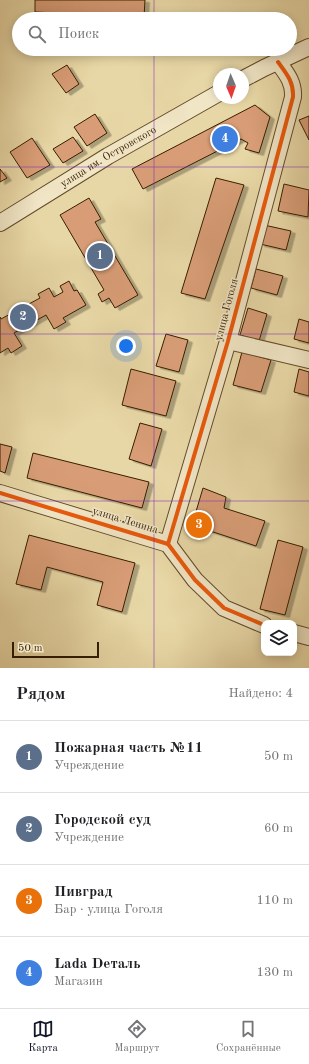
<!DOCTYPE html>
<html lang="ru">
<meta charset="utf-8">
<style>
body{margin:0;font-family:"Old Standard TT",serif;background:#f6f6f6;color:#202124}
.controls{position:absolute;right:12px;bottom:12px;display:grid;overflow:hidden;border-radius:8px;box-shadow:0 2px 10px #0003}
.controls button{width:36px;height:36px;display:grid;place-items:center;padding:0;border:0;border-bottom:1px solid #e0e0e0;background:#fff;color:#202124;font:20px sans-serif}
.compass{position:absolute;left:213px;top:68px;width:36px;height:36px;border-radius:50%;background:#fff;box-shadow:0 2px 10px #0003;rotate:178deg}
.scale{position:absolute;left:12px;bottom:10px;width:87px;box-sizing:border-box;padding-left:4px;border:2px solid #371e00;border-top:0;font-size:11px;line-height:14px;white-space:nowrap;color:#371e00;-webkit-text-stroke:3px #f0e5c5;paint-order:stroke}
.you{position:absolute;left:126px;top:346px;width:14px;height:14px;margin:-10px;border:3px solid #fff;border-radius:50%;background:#1a73e8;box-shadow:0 0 0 6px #1a73e833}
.badge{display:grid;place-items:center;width:26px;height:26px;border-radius:50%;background:#111827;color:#fff;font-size:13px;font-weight:700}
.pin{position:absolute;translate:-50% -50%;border:2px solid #fff;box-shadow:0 1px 4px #0006}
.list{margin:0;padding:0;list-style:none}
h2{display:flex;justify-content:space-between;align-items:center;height:52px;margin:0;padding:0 16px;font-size:17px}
h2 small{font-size:13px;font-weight:400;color:#757577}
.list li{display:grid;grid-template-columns:26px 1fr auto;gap:12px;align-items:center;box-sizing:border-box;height:72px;padding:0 16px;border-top:1px solid #e0e0e0}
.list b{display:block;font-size:15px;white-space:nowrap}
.list p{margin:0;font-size:13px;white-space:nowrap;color:#757577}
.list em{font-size:13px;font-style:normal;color:#757577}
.icon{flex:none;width:22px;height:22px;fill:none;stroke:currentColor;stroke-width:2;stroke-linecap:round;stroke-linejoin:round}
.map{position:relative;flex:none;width:309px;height:668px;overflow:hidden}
.search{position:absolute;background:#fff;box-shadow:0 2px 10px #0003;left:12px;right:12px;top:12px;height:44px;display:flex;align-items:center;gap:10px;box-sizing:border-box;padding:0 14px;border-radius:22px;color:#757577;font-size:15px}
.sheet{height:340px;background:#fff}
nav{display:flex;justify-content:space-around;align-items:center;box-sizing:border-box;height:56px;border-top:1px solid #e0e0e0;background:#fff;font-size:11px;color:#757577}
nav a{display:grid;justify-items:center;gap:2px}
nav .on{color:#111827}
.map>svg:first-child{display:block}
.building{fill:#d89d76;stroke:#371e00;filter:url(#shadow)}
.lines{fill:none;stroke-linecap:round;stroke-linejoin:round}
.minor-casing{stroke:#634c2a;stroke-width:18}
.minor{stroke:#f0e5c5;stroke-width:16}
.cycleway-casing{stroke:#f0e5c5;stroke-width:6}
.cycleway{stroke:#e8590c;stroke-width:4}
.grid{fill:none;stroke:#7b2cbf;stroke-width:1;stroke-opacity:0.55}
.labels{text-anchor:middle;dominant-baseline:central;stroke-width:3;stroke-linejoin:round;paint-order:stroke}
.street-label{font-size:11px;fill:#371e00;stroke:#f0e5c5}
</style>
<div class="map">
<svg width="309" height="668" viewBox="0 0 309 668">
<defs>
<filter id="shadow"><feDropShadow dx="4.5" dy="2.5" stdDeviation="0" flood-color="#0004"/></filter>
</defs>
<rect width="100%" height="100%" fill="#e8d7a6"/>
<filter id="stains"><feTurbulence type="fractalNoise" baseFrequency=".005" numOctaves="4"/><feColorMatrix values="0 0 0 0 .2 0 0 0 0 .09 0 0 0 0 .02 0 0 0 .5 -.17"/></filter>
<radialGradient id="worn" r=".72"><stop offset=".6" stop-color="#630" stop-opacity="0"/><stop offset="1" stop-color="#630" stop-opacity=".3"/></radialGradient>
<!-- building -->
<g class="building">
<polygon points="35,0 145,0 144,17 35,12"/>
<polygon points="67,65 79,84 66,93 52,74"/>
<polygon points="255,105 270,117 259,153 245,149 248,143 241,139 143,189 132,169"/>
<polygon points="95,114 107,133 87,146 74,127"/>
<polygon points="309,116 309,140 299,120"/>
<polygon points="73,137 83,151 63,163 53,149"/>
<polygon points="32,138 50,165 27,178 10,152"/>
<polygon points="0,169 7,178 0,182"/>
<polygon points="216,178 244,185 205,299 181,293"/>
<polygon points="284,184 309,190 308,217 278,211"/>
<polygon points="89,198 101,219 95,222 138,295 115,308 109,298 102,302 98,294 104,290 60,215"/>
<polygon points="264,225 291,231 286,250 260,244"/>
<polygon points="256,269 283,276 277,295 251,288"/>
<polygon points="69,281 74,291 77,290 86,305 63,318 66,322 54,329 46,315 14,333 22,346 11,353 8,348 0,353 0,317 1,319 40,298 38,294 49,288 54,297 63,292 60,286"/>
<polygon points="248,308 267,314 259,341 240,335"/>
<polygon points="299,319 309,322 309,343 294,339"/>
<polygon points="166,334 188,340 179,372 156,366"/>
<polygon points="242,352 271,360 261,392 233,385"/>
<polygon points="131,369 176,381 166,416 122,405"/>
<polygon points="299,369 309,372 309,396 294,392"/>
<polygon points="140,423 162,429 151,466 129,459"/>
<polygon points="0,444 12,447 5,473 0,471"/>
<polygon points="33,453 149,482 142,508 27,478"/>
<polygon points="203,488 226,497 224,508 265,521 256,546 192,525"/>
<polygon points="29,535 135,563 122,612 97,605 103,582 47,567 41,590 16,584"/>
<polygon points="278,540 303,547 285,615 260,609"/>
</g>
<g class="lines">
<!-- minor casing -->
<g class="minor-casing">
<g id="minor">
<polyline points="243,79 264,68 309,47"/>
<path id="s1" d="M 0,223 L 108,156 L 219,93"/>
<polyline points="228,341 309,360"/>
<polyline points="0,493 168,544 195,580 224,608 264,625"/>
<path d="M 168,544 L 228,341 L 293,97 C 294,82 286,73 278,62"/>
<polyline points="294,633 309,637"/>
</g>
</g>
<!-- minor -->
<use href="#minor" class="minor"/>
<!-- cycleway casing -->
<g class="cycleway-casing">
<g id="cycleway">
<polyline points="0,493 168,544 195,580 224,608 264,625"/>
<path d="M 168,544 L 228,341 L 293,97 C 294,82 286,73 278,62"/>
</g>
</g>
<!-- cycleway -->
<use href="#cycleway" class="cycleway"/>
</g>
<!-- grid -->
<path class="grid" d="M 154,0 L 154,19M 154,49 L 154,668M 0,167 L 309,167M 0,334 L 309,334M 0,501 L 309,501"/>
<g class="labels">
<!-- street labels -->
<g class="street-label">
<text stroke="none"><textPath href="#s1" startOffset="127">улица им. Островского</textPath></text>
<text transform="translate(227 310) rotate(-75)">улица Гоголя</text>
<text transform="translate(125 521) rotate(17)">улица Ленина</text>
</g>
</g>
<rect width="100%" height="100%" filter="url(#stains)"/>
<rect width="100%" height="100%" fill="url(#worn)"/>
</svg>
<div class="controls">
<button><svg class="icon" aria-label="layers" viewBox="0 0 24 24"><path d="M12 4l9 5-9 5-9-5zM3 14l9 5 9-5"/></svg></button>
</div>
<svg class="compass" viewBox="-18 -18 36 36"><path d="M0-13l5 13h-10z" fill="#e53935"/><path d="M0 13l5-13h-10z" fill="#757577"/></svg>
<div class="scale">50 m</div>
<div class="you"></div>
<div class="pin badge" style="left:100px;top:256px;background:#5c6f8a">1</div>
<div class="pin badge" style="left:23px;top:317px;background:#5c6f8a">2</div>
<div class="pin badge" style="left:199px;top:525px;background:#e8710a">3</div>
<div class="pin badge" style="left:225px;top:139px;background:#3f7fe0">4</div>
<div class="search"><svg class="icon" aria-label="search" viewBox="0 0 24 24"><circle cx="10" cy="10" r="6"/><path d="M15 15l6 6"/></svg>Поиск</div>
</div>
<section class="sheet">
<h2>Рядом<small>Найдено: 4</small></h2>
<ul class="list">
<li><span class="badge" style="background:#5c6f8a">1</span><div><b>Пожарная часть №11</b><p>Учреждение</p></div><em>50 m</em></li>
<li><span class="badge" style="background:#5c6f8a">2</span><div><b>Городской суд</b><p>Учреждение</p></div><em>60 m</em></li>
<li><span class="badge" style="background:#e8710a">3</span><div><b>Пивград</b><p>Бар · улица Гоголя</p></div><em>110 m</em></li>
<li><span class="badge" style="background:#3f7fe0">4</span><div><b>Lada Dеталь</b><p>Магазин</p></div><em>130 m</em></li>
</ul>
</section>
<nav>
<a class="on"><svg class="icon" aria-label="map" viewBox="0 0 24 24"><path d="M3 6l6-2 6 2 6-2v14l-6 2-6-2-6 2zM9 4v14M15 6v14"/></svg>Карта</a>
<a><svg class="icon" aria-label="directions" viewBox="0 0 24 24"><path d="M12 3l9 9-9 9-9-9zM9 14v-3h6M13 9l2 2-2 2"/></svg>Маршрут</a>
<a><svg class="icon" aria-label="saved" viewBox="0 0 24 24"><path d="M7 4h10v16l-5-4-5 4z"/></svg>Сохранённые</a>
</nav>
